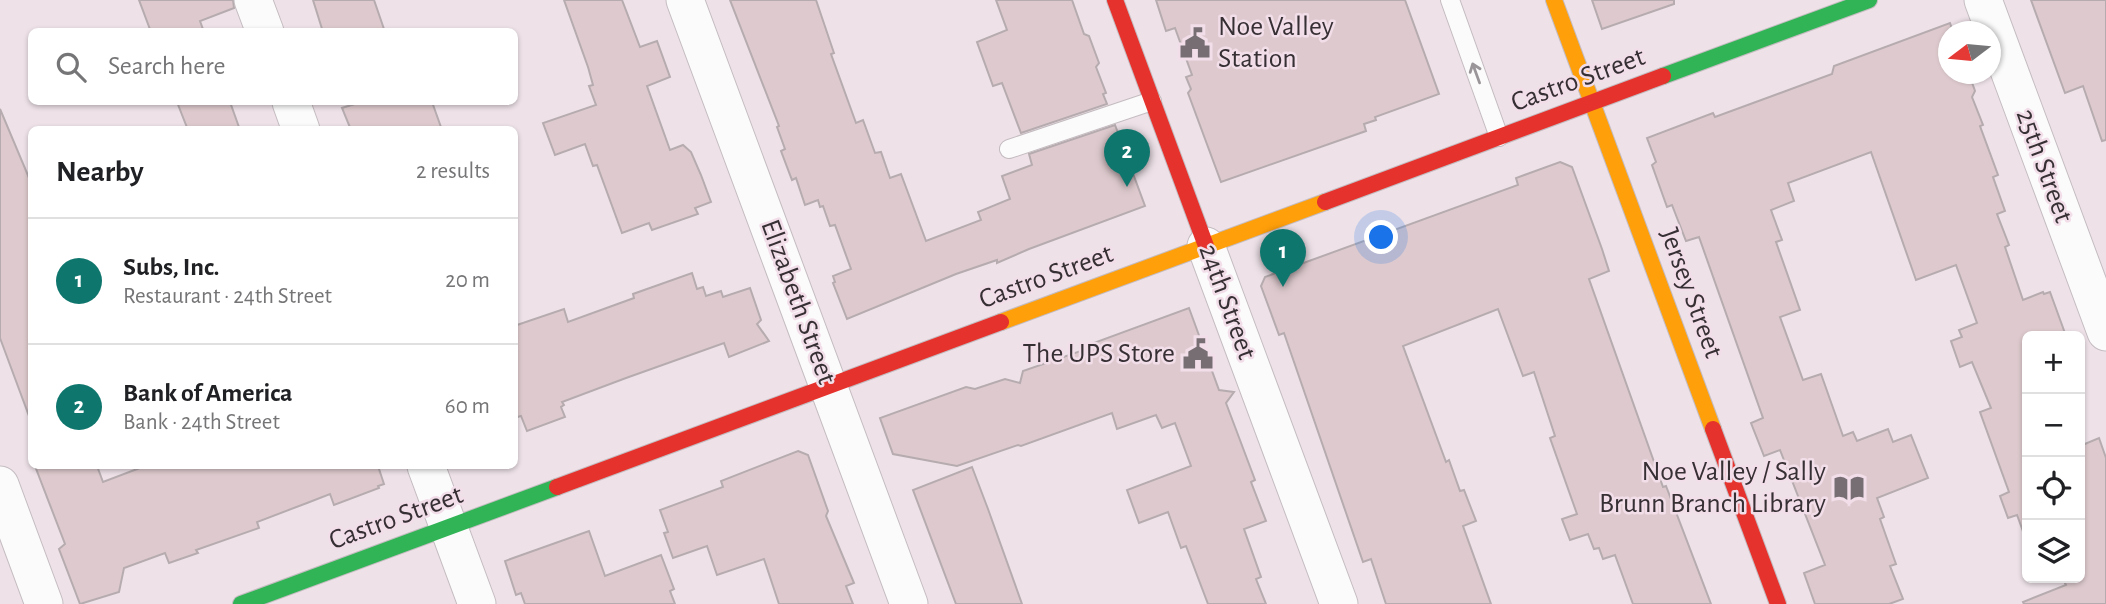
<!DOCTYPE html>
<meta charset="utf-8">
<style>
body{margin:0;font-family:"Alegreya Sans",sans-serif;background:#f2f2f2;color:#202124}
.controls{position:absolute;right:21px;bottom:21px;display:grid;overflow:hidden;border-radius:10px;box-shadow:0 2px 5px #0004}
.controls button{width:63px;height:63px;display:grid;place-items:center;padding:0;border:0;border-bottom:2px solid #e0e0e0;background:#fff;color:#202124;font:35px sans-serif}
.compass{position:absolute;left:1938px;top:21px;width:63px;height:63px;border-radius:50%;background:#fff;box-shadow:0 2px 5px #0004;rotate:254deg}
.you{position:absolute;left:1382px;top:238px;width:24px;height:24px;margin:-18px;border:5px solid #fff;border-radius:50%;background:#1a73e8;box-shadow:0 0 0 10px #1a73e833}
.badge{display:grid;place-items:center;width:46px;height:46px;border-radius:50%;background:#0f766e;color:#fff;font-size:23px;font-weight:700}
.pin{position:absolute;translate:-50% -58px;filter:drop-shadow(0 2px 4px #0008)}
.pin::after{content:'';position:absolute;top:37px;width:24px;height:21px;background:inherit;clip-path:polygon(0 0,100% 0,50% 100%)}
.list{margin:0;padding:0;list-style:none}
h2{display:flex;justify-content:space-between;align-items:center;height:91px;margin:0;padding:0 28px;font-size:30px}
h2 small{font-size:23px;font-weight:400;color:#757577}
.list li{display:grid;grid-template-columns:46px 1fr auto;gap:21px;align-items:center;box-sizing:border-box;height:126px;padding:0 28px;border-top:2px solid #e0e0e0}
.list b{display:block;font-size:26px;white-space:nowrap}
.list p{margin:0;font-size:23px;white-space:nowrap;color:#757577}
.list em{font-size:23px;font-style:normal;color:#757577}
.icon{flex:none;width:38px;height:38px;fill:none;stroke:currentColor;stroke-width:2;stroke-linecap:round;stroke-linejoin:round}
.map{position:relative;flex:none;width:2106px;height:604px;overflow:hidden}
.search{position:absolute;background:#fff;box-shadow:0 2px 5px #0004;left:28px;top:28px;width:490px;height:77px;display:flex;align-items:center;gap:18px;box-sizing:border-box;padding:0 24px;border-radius:10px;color:#757577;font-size:26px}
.panel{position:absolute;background:#fff;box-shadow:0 2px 5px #0004;left:28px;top:126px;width:490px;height:343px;border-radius:10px}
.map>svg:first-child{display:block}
.building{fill:#decace;stroke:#b6acaf;stroke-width:2}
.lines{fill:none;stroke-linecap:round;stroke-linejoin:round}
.lane-casing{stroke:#c4bcc0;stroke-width:20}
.street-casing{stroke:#c4bcc0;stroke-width:39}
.fast-casing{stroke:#c4bcc0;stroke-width:18}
.slow-casing{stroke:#c4bcc0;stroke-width:18}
.jam-casing{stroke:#c4bcc0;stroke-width:18}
.lane{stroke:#fcfbfc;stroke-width:18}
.street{stroke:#fcfbfc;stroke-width:37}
.fast{stroke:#30b455;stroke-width:16}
.slow{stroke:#ff9f0a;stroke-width:16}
.jam{stroke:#e5322d;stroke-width:16}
.oneway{stroke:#999598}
.labels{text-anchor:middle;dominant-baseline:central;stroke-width:5;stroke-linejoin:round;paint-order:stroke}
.poi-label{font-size:28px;fill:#362f33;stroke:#f2dee9;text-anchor:end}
.street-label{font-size:28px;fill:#362f33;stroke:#f2dee9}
</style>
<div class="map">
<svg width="2106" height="604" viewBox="0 0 2106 604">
<rect width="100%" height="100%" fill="#eee2e8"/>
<!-- building -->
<g class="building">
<polygon points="139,0 233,0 234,8 200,21 204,32 151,32"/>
<polygon points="313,0 374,0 385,32 323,32"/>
<polygon points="564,0 622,0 640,47 657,41 670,77 647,86 670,150 683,145 691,152 701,175 711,202 695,208 698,214 652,230 649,223 622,233 597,165 593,166 585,144 555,155 543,123 596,105 589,86 593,85 588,67"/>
<polygon points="730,0 816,0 834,53 831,54 856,123 863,120 875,153 881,152 890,178 901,174 926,241 981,220 978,212 1010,199 1002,176 1032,165 1029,154 1115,125 1145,206 1029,249 997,263 997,260 956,274 847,319 833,283 835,282 833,276 851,269 835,225 830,226 823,206 820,207 818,200 805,205 796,178 792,180 781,151 785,149 777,127 779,126"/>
<polygon points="996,0 1072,0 1084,34 1089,36 1099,63 1096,67 1106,93 1103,94 1107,104 1021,133 1002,83 993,86 977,42 1007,30"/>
<polygon points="1156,0 1405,0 1439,94 1375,117 1376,120 1364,124 1366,131 1221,182 1188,93 1191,89 1186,77 1192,75 1175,28 1166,31"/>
<polygon points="1592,0 1674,0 1674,4 1602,29"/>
<polygon points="2031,0 2106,0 2106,140 2102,141 2083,86 2065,93"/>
<polygon points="1950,23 1953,32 1949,32 1949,74 1969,74 1975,91 1972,97 1983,125 1980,126 1998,175 1993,177 2005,211 1997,214 2009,245 2005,247 2023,300 2043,292 2044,294 2050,292 2066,336 2027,336 2027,533 2024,534 2017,515 2008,518 2000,496 2009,492 1980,412 1991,408 1972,362 1960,367 1951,341 1962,337 1959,330 1977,323 1956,265 1916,280 1871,152 1788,183 1794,201 1771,210 1782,240 1776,242 1800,310 1780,317 1803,380 1821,374 1843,436 1853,432 1857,441 1888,429 1893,442 1911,435 1928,478 1877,498 1884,517 1880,519 1896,564 1890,566 1903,599 1889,604 1815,604 1804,573 1825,565 1780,450 1764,456 1751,423 1763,418 1699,237 1686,241 1672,205 1667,207 1652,165 1656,162 1647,138 1713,113 1715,117 1832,74 1834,66"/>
<polygon points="177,102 230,102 240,130 188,130"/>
<polygon points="361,102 432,102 442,130 351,130 342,108"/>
<polygon points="0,109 32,185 32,415 29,416 0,338"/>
<polygon points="1560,162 1572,167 1602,249 1609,271 1589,279 1663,487 1666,486 1711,604 1633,604 1615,555 1603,559 1599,548 1594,549 1588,534 1570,540 1562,519 1577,514 1550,438 1555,436 1534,372 1523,376 1498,309 1403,346 1446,462 1449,460 1460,491 1464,490 1476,521 1463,526 1491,604 1386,604 1371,559 1363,562 1284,333 1279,335 1261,286 1265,277 1518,185 1516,178"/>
<polygon points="692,273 697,289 703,287 706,296 721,291 723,297 750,288 761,320 757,324 769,341 729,357 724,343 626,378 562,402 564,405 561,407 565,417 527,431 521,416 514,418 514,326 564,309 568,322 634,298 633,294"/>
<polygon points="1189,308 1219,390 1234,392 1226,403 1255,480 1251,482 1266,521 1244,529 1261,577 1256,579 1266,604 1208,604 1186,546 1181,548 1168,512 1139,523 1127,490 1191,466 1175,423 1162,428 1156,415 1117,429 1112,413 1021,446 1018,445 957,466 893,454 880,418 966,387 975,389 1005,379 1020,383 1023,371 1081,351 1080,348"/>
<polygon points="2099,438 2106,458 2106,604 2024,604 2023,602 2066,585 2064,581 2080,578 2080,446"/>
<polygon points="798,451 808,455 828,511 826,516 854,583 846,586 853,604 779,604 764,559 717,575 707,546 673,558 664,533 668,532 660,510 723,487 721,481"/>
<polygon points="35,466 97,466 103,482 145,466 378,466 384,484 378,486 379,488 334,505 330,494 307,503 257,522 259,528 196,550 198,553 169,563 165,553 124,568 119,592 80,604 59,549 65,544"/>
<polygon points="972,467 988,509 1022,604 956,604 913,490"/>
<polygon points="589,531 605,576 661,555 674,589 670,591 675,604 525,604 521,593 516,595 505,561"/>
</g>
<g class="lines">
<!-- lane casing -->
<g class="lane-casing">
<g id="lane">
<polyline points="1450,0 1499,137"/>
<polyline points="1009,149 1152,101"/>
</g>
</g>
<!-- street casing -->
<g class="street-casing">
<g id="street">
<polyline points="253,0 265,32"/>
<polyline points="685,0 909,604"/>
<polyline points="1983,0 2106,332"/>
<polyline points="291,102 301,130"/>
<polyline points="1206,246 1339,604"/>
<polyline points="426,466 477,604"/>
<polyline points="0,485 44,604"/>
</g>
</g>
<!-- fast casing -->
<g class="fast-casing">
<g id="fast">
<polyline points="1663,76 1869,0"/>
<polyline points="241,604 557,487"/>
</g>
</g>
<!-- slow casing -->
<g class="slow-casing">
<g id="slow">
<polyline points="1554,0 1713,429"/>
<polyline points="1001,322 1325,202"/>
</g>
</g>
<!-- jam casing -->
<g class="jam-casing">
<g id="jam">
<polyline points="1115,0 1206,246"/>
<polyline points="1325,202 1663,76"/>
<polyline points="1713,429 1778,604"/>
<polyline points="557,487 1001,322"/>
</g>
</g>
<!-- lane -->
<use href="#lane" class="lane"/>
<!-- street -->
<use href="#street" class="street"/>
<!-- fast -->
<use href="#fast" class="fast"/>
<!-- slow -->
<use href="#slow" class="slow"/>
<!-- jam -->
<use href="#jam" class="jam"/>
</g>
<!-- one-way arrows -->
<defs><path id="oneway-shaft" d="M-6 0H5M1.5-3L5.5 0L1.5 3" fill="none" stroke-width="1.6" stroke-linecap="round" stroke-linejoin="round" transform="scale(1.75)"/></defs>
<use class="oneway" href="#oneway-shaft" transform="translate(1476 73) rotate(-110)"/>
<!-- icons -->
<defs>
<g id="civic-bare" transform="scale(2.415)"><path d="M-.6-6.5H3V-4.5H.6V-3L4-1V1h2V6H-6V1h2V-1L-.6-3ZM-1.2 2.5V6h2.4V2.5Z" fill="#766e72" stroke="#f2dee9" stroke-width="2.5" paint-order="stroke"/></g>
<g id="library-bare" transform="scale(2.415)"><path d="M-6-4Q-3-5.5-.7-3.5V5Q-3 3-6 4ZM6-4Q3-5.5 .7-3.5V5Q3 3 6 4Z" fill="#766e72" stroke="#f2dee9" stroke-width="2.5" paint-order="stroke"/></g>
</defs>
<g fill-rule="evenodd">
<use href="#civic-bare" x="1195" y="43"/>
<use href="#civic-bare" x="1198" y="354"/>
<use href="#library-bare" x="1849" y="488"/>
</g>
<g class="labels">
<!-- poi labels -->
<g class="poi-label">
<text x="1218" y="27" text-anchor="start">Noe Valley<tspan x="1218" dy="32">Station</tspan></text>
<text x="1175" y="354">The UPS Store</text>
<text x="1826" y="472">Noe Valley / Sally<tspan x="1826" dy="32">Brunn Branch Library</tspan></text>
</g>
<!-- street labels -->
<g class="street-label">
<text transform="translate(1578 80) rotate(-20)">Castro Street</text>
<text transform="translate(2044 166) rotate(70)">25th Street</text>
<text transform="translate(1046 277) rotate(-20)">Castro Street</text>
<text transform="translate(1691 293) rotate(70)">Jersey Street</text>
<text transform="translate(798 302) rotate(70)">Elizabeth Street</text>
<text transform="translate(1227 302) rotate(70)">24th Street</text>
<text transform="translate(396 518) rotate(-20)">Castro Street</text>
</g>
</g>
</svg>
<div class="controls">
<button>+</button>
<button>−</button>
<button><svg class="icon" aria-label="locate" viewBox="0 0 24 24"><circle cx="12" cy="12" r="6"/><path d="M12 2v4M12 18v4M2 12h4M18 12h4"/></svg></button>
<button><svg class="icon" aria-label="layers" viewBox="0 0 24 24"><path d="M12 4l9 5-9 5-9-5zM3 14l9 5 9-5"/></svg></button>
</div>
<svg class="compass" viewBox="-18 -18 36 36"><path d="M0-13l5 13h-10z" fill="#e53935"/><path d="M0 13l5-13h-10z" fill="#757577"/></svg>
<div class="you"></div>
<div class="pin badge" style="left:1283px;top:287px">1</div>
<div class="pin badge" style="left:1127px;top:187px">2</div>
<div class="search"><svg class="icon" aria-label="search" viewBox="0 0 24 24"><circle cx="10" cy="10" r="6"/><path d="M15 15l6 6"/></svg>Search here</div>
<section class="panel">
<h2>Nearby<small>2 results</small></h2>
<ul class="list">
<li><span class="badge">1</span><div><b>Subs, Inc.</b><p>Restaurant · 24th Street</p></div><em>20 m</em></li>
<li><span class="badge">2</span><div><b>Bank of America</b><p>Bank · 24th Street</p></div><em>60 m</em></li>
</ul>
</section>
</div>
